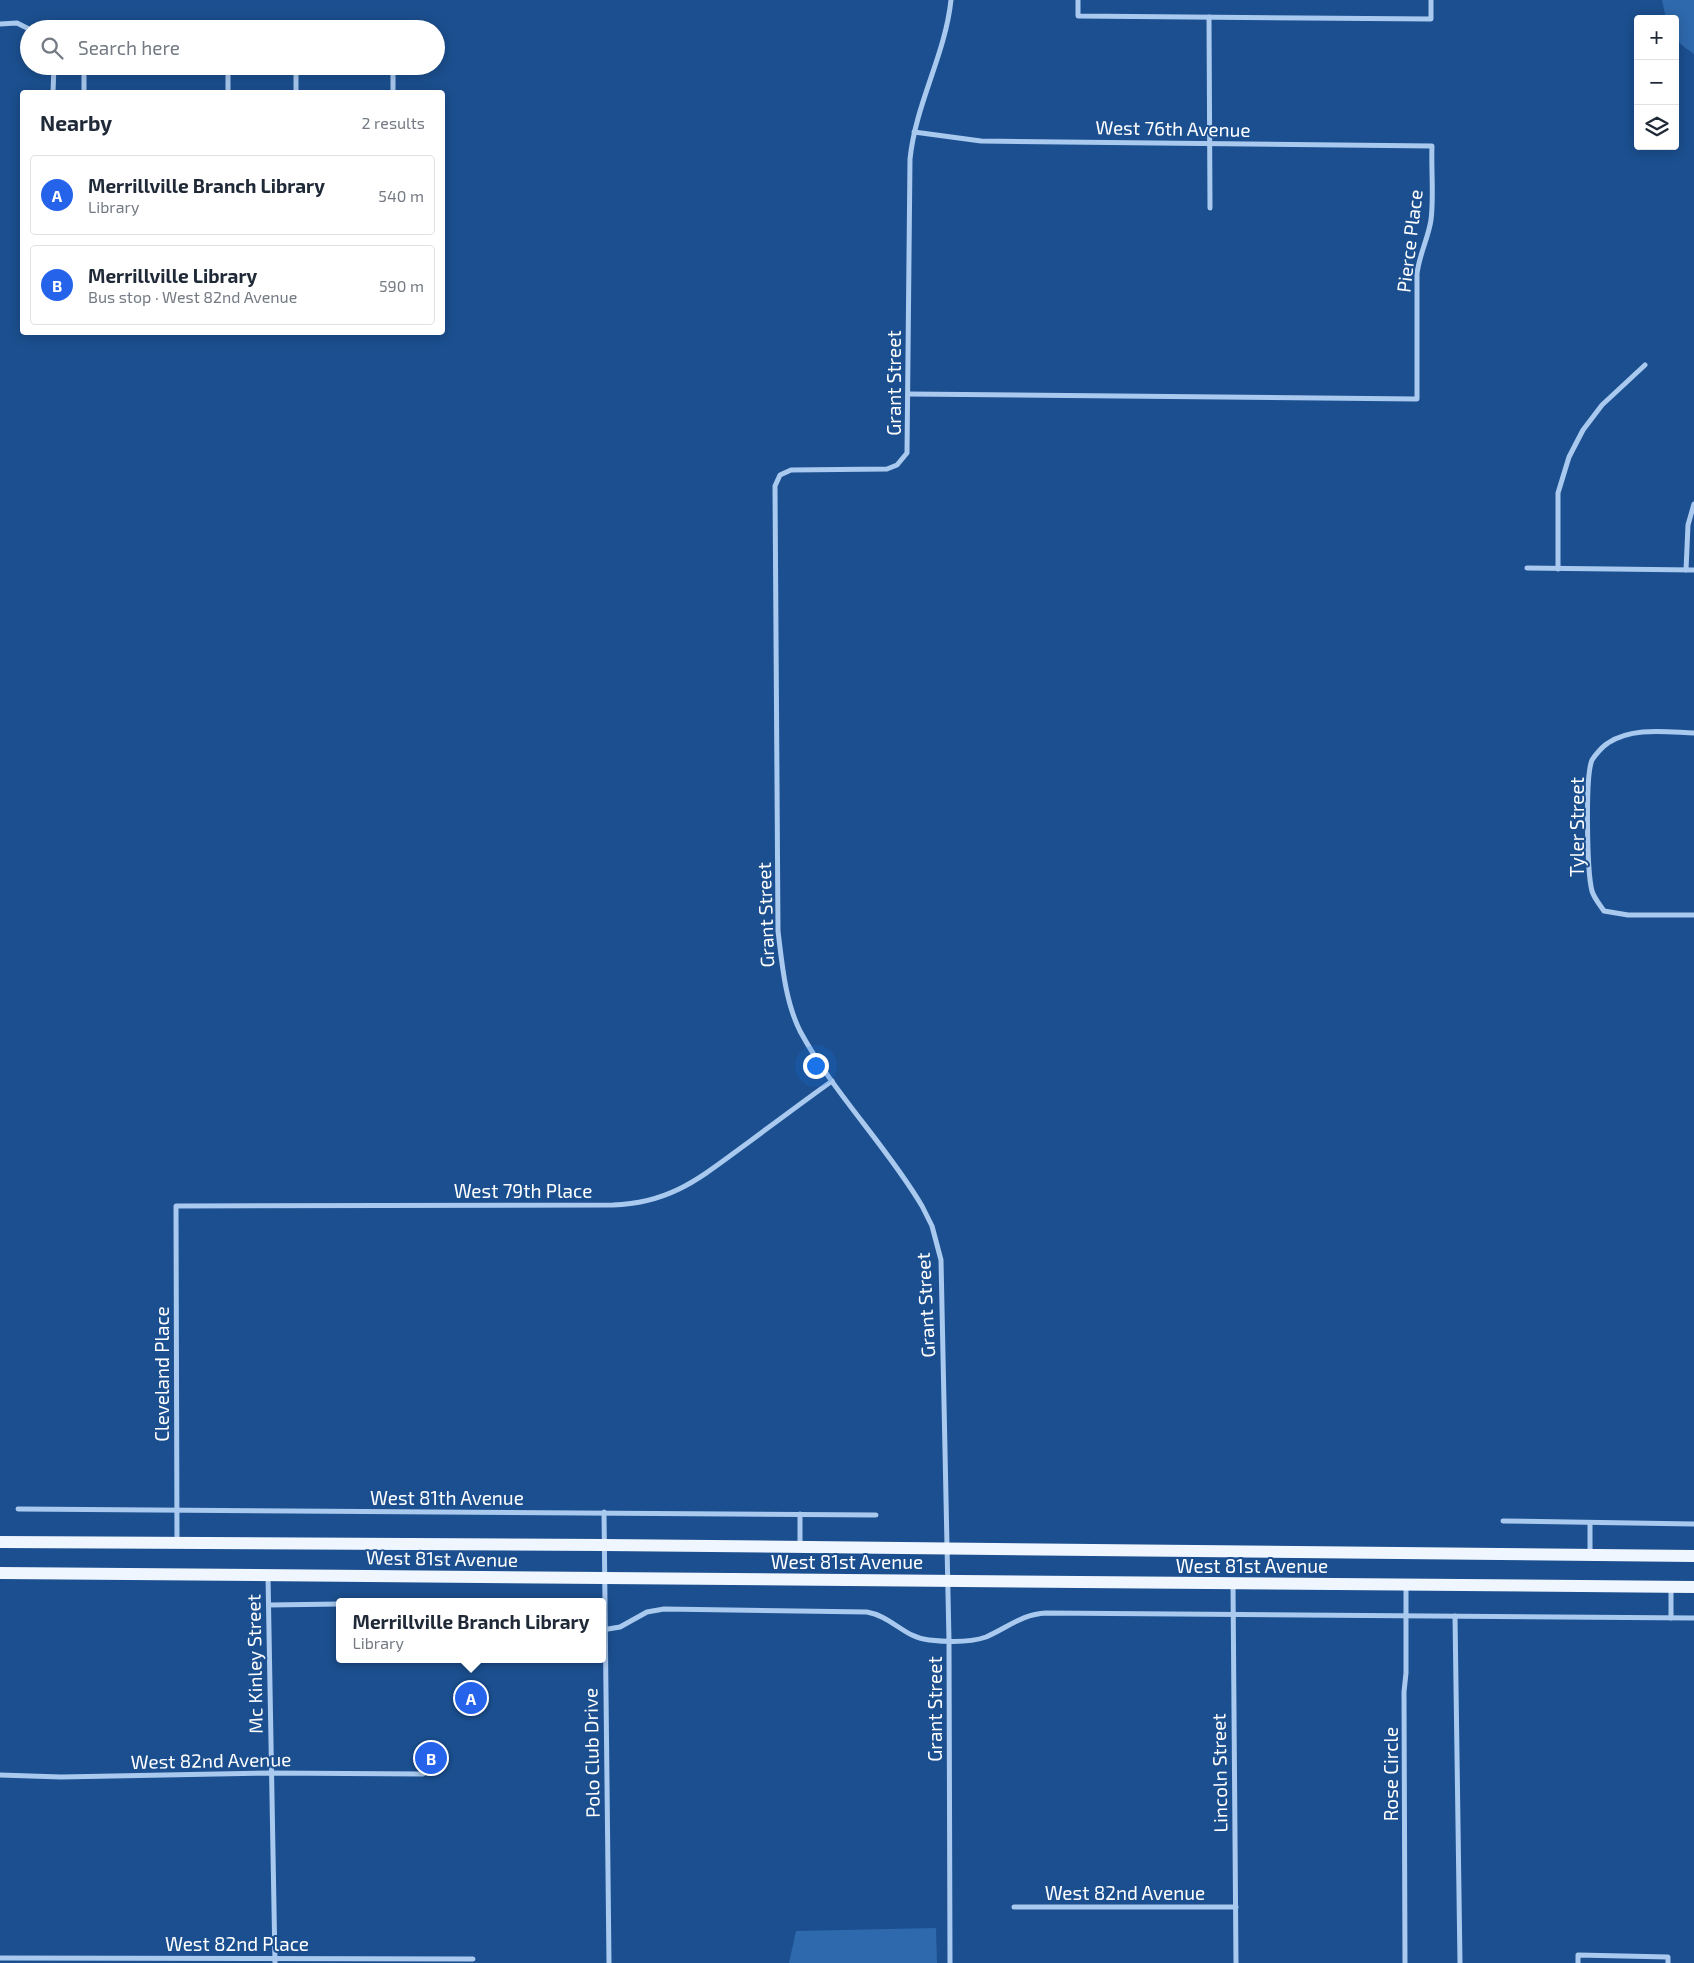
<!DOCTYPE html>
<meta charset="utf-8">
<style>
body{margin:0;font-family:"Exo 2",sans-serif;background:#f6f6f7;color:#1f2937}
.controls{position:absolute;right:15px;top:15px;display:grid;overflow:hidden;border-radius:5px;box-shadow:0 2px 12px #0003}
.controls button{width:45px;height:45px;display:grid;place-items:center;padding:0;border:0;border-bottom:1px solid #e0e1e3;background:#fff;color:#1f2937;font:25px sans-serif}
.you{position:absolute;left:815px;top:1065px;width:18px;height:18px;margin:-12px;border:4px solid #fff;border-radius:50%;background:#1a73e8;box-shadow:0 0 0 8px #1a73e833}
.badge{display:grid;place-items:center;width:32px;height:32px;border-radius:50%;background:#2563eb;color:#fff;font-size:16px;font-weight:700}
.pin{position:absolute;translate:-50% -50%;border:2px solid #fff;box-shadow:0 1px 5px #0006}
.popup{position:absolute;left:336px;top:1598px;width:270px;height:65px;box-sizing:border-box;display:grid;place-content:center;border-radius:5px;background:#fff;filter:drop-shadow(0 1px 4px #0005);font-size:16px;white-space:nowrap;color:#747a83}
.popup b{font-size:19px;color:#1f2937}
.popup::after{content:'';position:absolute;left:50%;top:100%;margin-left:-10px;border:10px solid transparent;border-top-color:#fff}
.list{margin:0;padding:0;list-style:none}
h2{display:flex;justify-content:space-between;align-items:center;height:65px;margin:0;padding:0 20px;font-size:21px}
h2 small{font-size:16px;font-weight:400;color:#747a83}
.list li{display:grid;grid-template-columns:32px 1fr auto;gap:15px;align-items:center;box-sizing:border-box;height:80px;margin:0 10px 10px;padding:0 10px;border:1px solid #e0e1e3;border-radius:5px}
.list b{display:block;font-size:19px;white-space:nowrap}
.list p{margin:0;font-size:16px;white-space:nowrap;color:#747a83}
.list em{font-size:16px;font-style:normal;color:#747a83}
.icon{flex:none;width:28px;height:28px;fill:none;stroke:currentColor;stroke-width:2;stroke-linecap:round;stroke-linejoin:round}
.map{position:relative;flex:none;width:1694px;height:1963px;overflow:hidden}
.search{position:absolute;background:#fff;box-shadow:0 2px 12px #0003;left:20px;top:20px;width:425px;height:55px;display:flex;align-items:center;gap:12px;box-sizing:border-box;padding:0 18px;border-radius:28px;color:#747a83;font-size:19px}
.panel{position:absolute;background:#fff;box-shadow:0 2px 12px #0003;left:20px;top:90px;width:425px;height:245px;border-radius:5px}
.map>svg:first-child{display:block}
.green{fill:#2e69ad}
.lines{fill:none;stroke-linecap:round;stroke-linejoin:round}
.minor{stroke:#a9c9ee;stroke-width:5}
.primary{stroke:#f0f6ff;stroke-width:12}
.labels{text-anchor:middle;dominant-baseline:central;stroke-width:4;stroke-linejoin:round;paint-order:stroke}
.street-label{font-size:19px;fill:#fff;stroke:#1b4f8f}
</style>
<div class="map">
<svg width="1694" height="1963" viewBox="0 0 1694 1963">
<rect width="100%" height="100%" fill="#1b4f8f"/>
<!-- green -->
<g class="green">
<path d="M 1662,0 L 1694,0 L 1694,54 C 1675,40 1675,43 1675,19 L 1666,19 Z"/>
<polygon points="936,1928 937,1963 789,1963 796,1931"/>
</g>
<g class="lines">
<!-- minor -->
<g class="minor">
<polyline points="1078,0 1078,16 1431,19 1431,0"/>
<polyline points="1209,17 1210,208"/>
<polyline points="0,24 17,23 29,29"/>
<polyline points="228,66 228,92"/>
<polyline points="296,66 296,92"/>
<polyline points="53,92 54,66"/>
<polyline points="84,92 84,66"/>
<polyline points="393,92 393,66"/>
<path d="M 908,394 L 1417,399 L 1417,274 C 1419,255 1428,239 1431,220 C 1434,196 1431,170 1432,146 L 981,141 L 914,132"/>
<polyline points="1527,568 1694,570"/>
<polyline points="1558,569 1558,493 1569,457 1583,430 1602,405 1645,365"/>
<polyline points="1686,570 1688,525 1694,504"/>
<path d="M 1694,733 C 1665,732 1633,727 1608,743 C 1603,746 1595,755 1592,760 C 1585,776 1587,872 1592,891 C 1594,898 1600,905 1604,911 L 1628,915 L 1694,915"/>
<polyline points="18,1509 876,1515"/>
<polyline points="604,1512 609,1963"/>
<polyline points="800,1514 800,1546"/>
<polyline points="1503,1521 1694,1524"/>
<polyline points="1590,1523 1590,1554"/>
<path d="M 177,1542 L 176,1206 L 613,1205 C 673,1203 702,1176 749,1142 C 776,1122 804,1101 832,1081"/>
<polyline points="268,1576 275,1963"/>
<polyline points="1233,1584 1236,1963"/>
<polyline points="269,1605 340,1604"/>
<polyline points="1455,1616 1460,1963"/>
<polyline points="1671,1618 1671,1588"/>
<path d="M 602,1630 L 620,1627 L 647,1612 L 664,1609 L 867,1612 C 891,1616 905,1638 929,1640 C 947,1642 969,1643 986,1637 C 1007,1628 1022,1614 1046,1613 L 1694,1618"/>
<polyline points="0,1775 61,1777 270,1773 423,1774"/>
<polyline points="1014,1907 1236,1907"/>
<polyline points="0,1958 473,1959"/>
<path d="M 950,1963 L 949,1641 L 941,1260 L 932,1226 L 922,1206 C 886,1145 834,1094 800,1031 C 785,1001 782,963 778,931 L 775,486 L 780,475 L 791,470 L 887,469 L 897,465 L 907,453 L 910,159 C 916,102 945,56 951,0"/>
<polyline points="1405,1963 1404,1692 1406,1673 1406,1586"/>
<polyline points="1578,1963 1578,1955 1668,1957 1668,1963"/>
</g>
<!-- primary -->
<g class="primary">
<polyline points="0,1542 604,1545 1694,1556"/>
<polyline points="0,1573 1694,1587"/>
</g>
</g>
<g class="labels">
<!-- street labels -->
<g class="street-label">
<text transform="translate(1173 128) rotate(1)">West 76th Avenue</text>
<text transform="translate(1409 241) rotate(-83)">Pierce Place</text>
<text transform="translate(893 383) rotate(-90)">Grant Street</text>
<text transform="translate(1576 827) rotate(-90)">Tyler Street</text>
<text transform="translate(765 915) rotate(-92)">Grant Street</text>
<text x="523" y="1190">West 79th Place</text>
<text transform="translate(925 1305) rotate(-93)">Grant Street</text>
<text transform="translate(161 1374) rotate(-90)">Cleveland Place</text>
<text x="447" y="1497">West 81th Avenue</text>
<text transform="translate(442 1558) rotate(1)">West 81st Avenue</text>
<text x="847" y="1561">West 81st Avenue</text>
<text x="1252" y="1565">West 81st Avenue</text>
<text transform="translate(254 1664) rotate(-91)">Mc Kinley Street</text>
<text transform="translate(934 1709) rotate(-90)">Grant Street</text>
<text transform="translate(591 1753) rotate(-91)">Polo Club Drive</text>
<text transform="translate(211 1760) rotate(-1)">West 82nd Avenue</text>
<text transform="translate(1219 1773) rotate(-91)">Lincoln Street</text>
<text transform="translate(1390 1774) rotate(-90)">Rose Circle</text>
<text x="1125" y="1892">West 82nd Avenue</text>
<text x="237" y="1943">West 82nd Place</text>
</g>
</g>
</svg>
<div class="controls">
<button>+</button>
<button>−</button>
<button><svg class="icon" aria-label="layers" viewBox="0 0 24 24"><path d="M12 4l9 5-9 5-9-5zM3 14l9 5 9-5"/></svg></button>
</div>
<div class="you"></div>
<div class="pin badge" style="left:471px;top:1698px">A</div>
<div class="popup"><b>Merrillville Branch Library</b>Library</div>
<div class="pin badge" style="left:431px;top:1758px">B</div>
<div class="search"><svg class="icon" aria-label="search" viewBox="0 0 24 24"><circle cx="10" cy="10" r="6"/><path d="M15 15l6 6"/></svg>Search here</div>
<section class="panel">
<h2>Nearby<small>2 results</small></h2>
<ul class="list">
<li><span class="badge">A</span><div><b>Merrillville Branch Library</b><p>Library</p></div><em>540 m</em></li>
<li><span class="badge">B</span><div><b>Merrillville Library</b><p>Bus stop · West 82nd Avenue</p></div><em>590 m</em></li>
</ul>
</section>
</div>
